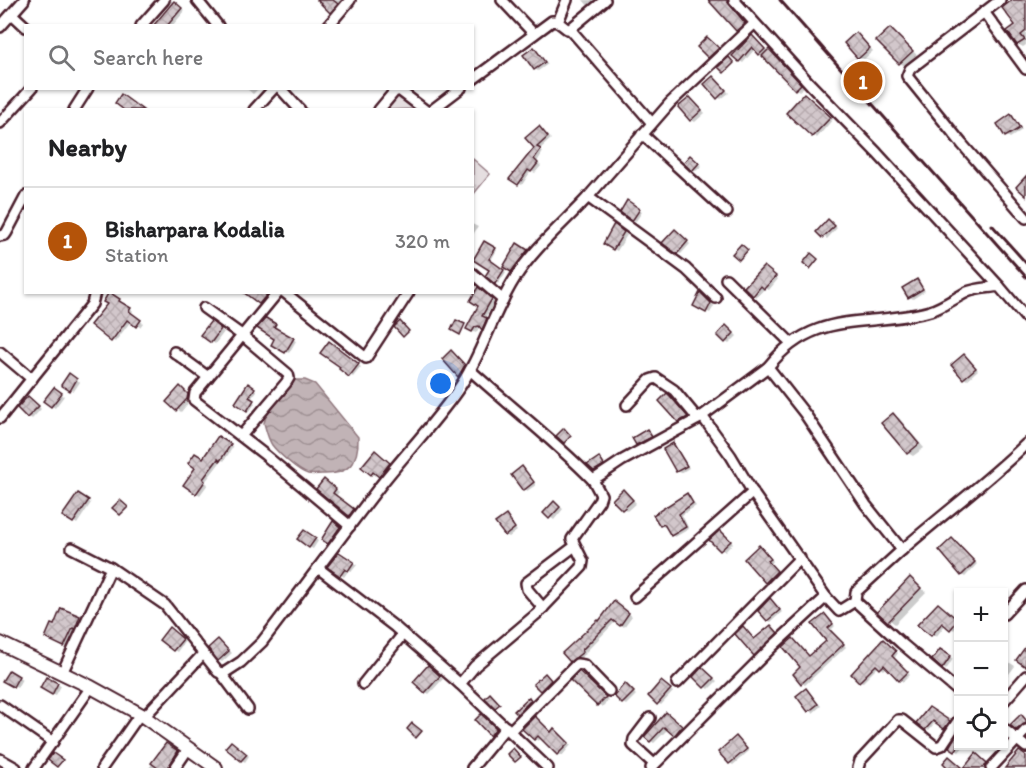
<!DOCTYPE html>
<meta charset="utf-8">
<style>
body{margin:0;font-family:Itim,sans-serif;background:#f6f6f6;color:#202124}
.controls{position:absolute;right:18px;bottom:18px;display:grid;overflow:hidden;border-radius:0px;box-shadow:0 2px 4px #0004}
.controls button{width:54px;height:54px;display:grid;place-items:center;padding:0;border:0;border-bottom:2px solid #e0e0e0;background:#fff;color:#202124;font:30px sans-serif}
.you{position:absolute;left:441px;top:384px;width:21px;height:21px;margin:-15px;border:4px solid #fff;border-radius:50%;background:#1a73e8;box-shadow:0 0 0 9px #1a73e833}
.badge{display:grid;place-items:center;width:39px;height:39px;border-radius:50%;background:#b45309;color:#fff;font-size:20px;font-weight:700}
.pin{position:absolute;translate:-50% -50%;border:3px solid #fff;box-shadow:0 2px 6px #0006}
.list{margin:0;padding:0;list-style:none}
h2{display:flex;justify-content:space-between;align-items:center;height:78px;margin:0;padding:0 24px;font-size:26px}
h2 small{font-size:20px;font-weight:400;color:#757577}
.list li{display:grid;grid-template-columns:39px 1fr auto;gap:18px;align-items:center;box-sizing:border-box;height:108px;padding:0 24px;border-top:2px solid #e0e0e0}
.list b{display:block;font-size:22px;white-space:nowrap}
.list p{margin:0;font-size:20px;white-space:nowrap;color:#757577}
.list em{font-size:20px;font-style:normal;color:#757577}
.icon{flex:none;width:33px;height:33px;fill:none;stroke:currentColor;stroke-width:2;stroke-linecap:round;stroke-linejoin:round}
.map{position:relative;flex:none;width:1026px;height:768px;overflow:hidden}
.search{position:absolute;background:#fff;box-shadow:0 2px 4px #0004;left:24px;top:24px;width:450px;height:66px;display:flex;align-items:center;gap:15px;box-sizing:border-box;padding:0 21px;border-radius:0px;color:#757577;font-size:22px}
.panel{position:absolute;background:#fff;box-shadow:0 2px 4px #0004;left:24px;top:108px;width:450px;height:186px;border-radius:0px}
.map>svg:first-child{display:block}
.park{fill:url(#park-tufts);stroke:#987e86;stroke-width:1.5}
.water{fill:url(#water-waves);stroke:#91787e;stroke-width:1.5}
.shadow{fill:#0003}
.building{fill:url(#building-cross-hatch);stroke:#4a1f2b;stroke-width:1.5}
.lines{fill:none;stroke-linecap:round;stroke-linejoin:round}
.minor-casing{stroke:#4a1f2b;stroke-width:14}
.tertiary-casing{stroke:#4a1f2b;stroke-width:16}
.minor{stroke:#fff;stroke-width:9}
.tertiary{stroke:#fff;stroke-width:12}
.rail{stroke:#4a1f2b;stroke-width:3}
</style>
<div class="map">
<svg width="1026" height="768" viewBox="0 0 1026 768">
<defs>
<pattern id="park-tufts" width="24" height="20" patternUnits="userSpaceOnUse" patternTransform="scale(1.5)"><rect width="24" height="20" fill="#e5dee0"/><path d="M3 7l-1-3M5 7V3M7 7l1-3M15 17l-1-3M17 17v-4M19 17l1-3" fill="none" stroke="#c6bec0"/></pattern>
<pattern id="water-waves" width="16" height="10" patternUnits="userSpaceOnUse" patternTransform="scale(1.5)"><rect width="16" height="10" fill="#c1b3b6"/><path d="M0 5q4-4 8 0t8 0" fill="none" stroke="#9f9194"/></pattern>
<pattern id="building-cross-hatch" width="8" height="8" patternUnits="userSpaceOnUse" patternTransform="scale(1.5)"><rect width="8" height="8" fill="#d2c7cb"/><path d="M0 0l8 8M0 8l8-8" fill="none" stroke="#b6aaae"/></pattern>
</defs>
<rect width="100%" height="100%" fill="#fff"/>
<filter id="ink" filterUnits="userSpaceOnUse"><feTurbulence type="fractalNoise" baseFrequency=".0167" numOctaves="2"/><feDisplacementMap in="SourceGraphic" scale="12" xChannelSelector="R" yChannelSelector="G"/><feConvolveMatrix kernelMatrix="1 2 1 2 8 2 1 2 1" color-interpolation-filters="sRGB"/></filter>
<g filter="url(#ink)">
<!-- park -->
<g class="park">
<polygon points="397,95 414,109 384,110"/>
<polygon points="473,159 490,174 473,195"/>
</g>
<!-- water -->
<path class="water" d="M 294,380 L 305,380 L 315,384 L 358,437 C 359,463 348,475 322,474 C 318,474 312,475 308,474 C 298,471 278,453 272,445 C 268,439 266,430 264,423 L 266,416 Z"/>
<!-- shadow -->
<g class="shadow">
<polygon points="171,0 185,11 172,26 155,26 170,8"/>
<polygon points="324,0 347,0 335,13 331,11"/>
<polygon points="583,0 600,0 590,8"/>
<polygon points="710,0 727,0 750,27 743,33 737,30"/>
<polygon points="1014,0 1026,0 1026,45 1023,47 1018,44"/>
<polygon points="890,30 917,55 905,66 900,63"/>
<polygon points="859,36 873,51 863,60 859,58"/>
<polygon points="753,37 769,52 773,53 804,87 799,91 755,49 743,63 740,61"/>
<polygon points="711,41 721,51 713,59 709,57"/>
<polygon points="534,49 548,64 538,71 535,69"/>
<polygon points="713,77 729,93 721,99 718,97"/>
<polygon points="246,88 259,88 253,94"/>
<polygon points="808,97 833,119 817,138 788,113"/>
<polygon points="691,98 705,113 695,122 691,120"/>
<polygon points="1011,116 1022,130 1010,138 1007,136"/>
<polygon points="539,128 551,139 540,149 543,152 537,162 541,166 535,173 531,171 522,185 511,179 536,148"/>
<polygon points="691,156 702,166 696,171 693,169"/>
<polygon points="628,202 642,212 636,221 632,219"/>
<polygon points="831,223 837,228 827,239 818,232"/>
<polygon points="472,224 478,227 472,236"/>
<polygon points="618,228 627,235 617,251 605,244"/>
<polygon points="678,233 690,244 681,254 677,252"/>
<polygon points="484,243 497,250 490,262 506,272 498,284 491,270"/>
<polygon points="518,245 530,253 515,273 505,267"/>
<polygon points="768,270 778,279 769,290 765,288 757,297 754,295"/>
<polygon points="917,281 925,291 913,299 910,297"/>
<polygon points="482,291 495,302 484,319 489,322 485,330 479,328 476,333 468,329 479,306"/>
<polygon points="264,292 270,297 263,305 246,293"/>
<polygon points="110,294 122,302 121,304 133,311 131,314 143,323 140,327 131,321 115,342 112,340"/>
<polygon points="704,296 714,306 710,313 695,305"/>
<polygon points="266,320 278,328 277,330 296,341 289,353 273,344 276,338"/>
<polygon points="211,323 224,332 215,344 202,335"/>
<polygon points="730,329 737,336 729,344 726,342"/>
<polygon points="332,345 361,367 353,377 350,375"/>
<polygon points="455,354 468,368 462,377 444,359"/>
<polygon points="964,355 978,370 967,380 964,378"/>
<polygon points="69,375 80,382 74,391 63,385"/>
<polygon points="248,385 257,391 250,400 255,403 250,411 237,402"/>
<polygon points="184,390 191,397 190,401 181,412 168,402"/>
<polygon points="58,391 64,396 55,408 52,406"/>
<polygon points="670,397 690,419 683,423 679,421"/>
<polygon points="32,400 41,409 32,419 19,408"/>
<polygon points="894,415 899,418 924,448 913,456 908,453"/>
<polygon points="647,430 654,439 641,446 637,444"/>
<polygon points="218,438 233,447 224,461 222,460 205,482 208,484 200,495 185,485"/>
<polygon points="673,445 676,447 689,468 681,473 678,471"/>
<polygon points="378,454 392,466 383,477 377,473 375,476 363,467"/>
<polygon points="599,459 607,467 598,472 595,470"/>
<polygon points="525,470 536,485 527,491 524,489"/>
<polygon points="328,483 339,492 336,496 356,512 353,517 318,489"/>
<polygon points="627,493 636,503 627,511 614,500"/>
<polygon points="79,495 91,503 77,524 65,515"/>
<polygon points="687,495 696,506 682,515 689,529 675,537 672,535 667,526 664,527 661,525"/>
<polygon points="558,505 563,509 554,520 545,513"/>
<polygon points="506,517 517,531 509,537 506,535"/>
<polygon points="337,525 343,530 332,545 323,540"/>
<polygon points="308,534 318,541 313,549 309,547"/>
<polygon points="724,534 733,543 725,552 711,540"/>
<polygon points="952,540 977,564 965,577 962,575"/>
<polygon points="762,549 773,561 771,564 780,574 770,584 746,559"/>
<polygon points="339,554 357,565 352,571 349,570 344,577 329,566"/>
<polygon points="910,579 926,592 895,624 879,612"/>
<polygon points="770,600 782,612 771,622 768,620"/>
<polygon points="618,605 632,616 624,627 616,621 585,653 586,654 574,662 571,660 600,622"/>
<polygon points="942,607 958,621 958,625 954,630 946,624 936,637 919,624"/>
<polygon points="61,610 83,619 68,648 50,640"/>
<polygon points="825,616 835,626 831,630 846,647 805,685 802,683 803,667 793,640 810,657 828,641"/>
<polygon points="774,629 780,635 758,657 755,655 746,630 755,640"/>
<polygon points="173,631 185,641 177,652 174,650"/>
<polygon points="219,641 232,653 222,662 219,660"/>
<polygon points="886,643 898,653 894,659 910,675 903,682 887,667 884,670 879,666 863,682 860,681"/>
<polygon points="940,651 953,659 946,670 934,660"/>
<polygon points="1004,659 1015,666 1006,678 1004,677"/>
<polygon points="432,669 443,679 429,694 426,692"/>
<polygon points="703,669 717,681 709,689 695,677"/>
<polygon points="10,672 22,679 17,688 4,680"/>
<polygon points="545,675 554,683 545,692 535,684"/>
<polygon points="583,675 609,700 602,707 573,680"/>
<polygon points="47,679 61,686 56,695 42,688"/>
<polygon points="1004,684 1010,689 1005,695 1004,694"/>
<polygon points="665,685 673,692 661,705 658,703"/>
<polygon points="628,687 636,695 626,705 623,703"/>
<polygon points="806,690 821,706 813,713 798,697"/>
<polygon points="529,699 534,703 521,715 518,713 516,711"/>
<polygon points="929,709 952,724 948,730 936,721 929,730 926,729"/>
<polygon points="481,715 499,731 494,736 491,735"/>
<polygon points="670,716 685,729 678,736 668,729 654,743 651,741"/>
<polygon points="524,729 558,732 571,745 562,756 542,738 538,741"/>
<polygon points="958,736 958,746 964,746 959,752 951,747"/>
<polygon points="739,740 749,751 733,765 730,763"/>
<polygon points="166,745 181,754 172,768 149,768"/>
<polygon points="235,745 249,756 245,762 242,760"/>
</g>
<!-- building -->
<g class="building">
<polygon points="317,0 333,0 338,4 330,13"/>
<polygon points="708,0 726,0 745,23 736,31"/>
<polygon points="1012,0 1026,0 1026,31 1021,35 1025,40 1017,45 1007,31 1015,25 1002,8"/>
<polygon points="174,1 182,8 167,26 153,26"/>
<polygon points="890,28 913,51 899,64 876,41"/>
<polygon points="856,32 870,48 858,59 844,43"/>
<polygon points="752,35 765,49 759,55 752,47 739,62 732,56"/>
<polygon points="707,37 719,48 708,58 697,47"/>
<polygon points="534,47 545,62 534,70 523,55"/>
<polygon points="769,49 801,84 795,90 762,56"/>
<polygon points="729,57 734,63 724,73 718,67"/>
<polygon points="713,76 726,90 717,99 704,84"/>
<polygon points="804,93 831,117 812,137 786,113"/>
<polygon points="121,94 143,110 124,110 115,103"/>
<polygon points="690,97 702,110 690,121 678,107"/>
<polygon points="1011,114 1020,128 1005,137 997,124"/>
<polygon points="539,126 548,137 537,147 541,149 534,159 538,163 531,172 528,170 518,185 509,179 534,148 525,138"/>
<polygon points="690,155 699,163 692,171 683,163"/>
<polygon points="1026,176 1026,196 1016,187"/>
<polygon points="627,200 640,209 632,221 620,212"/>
<polygon points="828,219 835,226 822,238 816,232"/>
<polygon points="614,224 624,232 613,250 603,244"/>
<polygon points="675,229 688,241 677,254 662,243"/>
<polygon points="484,241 496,248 489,259 504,270 495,284 485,276 489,270 473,260"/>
<polygon points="517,243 528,250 511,272 503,267"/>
<polygon points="741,244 748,250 739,260 732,254"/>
<polygon points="811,253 818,259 810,269 803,263"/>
<polygon points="764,266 776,276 764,289 761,286 753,296 744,287"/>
<polygon points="917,279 923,289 908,298 902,288"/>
<polygon points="478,287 492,299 482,316 487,318 482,330 479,326 475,327 472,332 466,329 478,306 470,301"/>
<polygon points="109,292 120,299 119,301 131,308 129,311 141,320 136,327 127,320 111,342 90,325 107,304 103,302"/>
<polygon points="243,292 269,292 259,304"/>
<polygon points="700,292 711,303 706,313 693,306"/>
<polygon points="266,318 276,324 274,327 294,338 285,353 271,345 274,339 257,328"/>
<polygon points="456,320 465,324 460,335 451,330"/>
<polygon points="211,321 221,329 211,343 200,335"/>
<polygon points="400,321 409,331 403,337 394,327"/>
<polygon points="726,325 734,333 725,343 717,335"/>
<polygon points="329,341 359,364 349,377 339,369 340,367 320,353"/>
<polygon points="451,350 465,365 458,377 442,359"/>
<polygon points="964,354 976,368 963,379 951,365"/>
<polygon points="69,373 77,379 70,391 61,385"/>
<polygon points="248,383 255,388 249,397 254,400 247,411 235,403"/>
<polygon points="180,386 188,394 187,399 176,411 166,402"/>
<polygon points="54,387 62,393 51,407 43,401"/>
<polygon points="667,393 671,397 688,417 678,422 659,401"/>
<polygon points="28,396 39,406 27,418 17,408"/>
<polygon points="893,413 919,444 907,454 881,423"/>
<polygon points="564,428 571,436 564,443 556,436"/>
<polygon points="647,429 652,437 636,445 632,438"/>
<polygon points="218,436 231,444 220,461 218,459 203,479 205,481 196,494 183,485 195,468 188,463 195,453 203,458"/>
<polygon points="673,443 687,466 676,472 663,449"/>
<polygon points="375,450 390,463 379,477 373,472 371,475 361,467"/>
<polygon points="599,457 604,465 594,471 587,465"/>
<polygon points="522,466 534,482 523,491 511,475"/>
<polygon points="324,479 336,489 333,493 354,509 349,516 316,489"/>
<polygon points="623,489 633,500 622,510 612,500"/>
<polygon points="78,493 89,500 73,523 62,516"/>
<polygon points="687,493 693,503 679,514 686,527 671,536 664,524 660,526 653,515"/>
<polygon points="120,500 128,507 120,515 112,508"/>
<polygon points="554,501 560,507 549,519 543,513"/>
<polygon points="506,515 515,528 505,536 495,523"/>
<polygon points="333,521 340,527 328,544 321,540"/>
<polygon points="304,530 316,538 309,548 297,539"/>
<polygon points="720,530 731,541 720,551 709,540"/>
<polygon points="952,538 975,562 961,576 939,550"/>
<polygon points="759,545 771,559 768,561 777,571 765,583 744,559"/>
<polygon points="339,552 354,562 348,571 345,569 340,576 327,567"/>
<polygon points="910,577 921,588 888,622 877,612"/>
<polygon points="770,598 780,610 767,621 758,611"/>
<polygon points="614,601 629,613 620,626 612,620 582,650 583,652 570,662 562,653 598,620 599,621"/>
<polygon points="938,603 958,620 950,630 942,623 931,636 917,625"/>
<polygon points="61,608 80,616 75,629 73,628 64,647 45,638 51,624 54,625"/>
<polygon points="825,614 833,624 828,628 844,644 801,684 793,674 800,667 783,647 793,638 809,656 826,641 812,624"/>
<polygon points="771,625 778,633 754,656 735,634 743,626 754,639"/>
<polygon points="169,627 183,639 173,651 159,640"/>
<polygon points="218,639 229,651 218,661 208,648"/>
<polygon points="883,639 896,651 892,656 908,672 899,681 884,665 880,669 876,665 859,682 851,674"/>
<polygon points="1026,646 1026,667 1016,660"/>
<polygon points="940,649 951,656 942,669 932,660"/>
<polygon points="428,665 440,676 425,693 413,682"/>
<polygon points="702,667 714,678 704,688 693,677"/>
<polygon points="9,670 19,676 13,687 2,681"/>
<polygon points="579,671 606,697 597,706 570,680"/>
<polygon points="545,673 551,680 540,691 533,684"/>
<polygon points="46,677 58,683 52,695 40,688"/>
<polygon points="661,681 671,689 657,705 648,696"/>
<polygon points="625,683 634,692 622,704 614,696"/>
<polygon points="806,688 818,704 808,712 796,696"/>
<polygon points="490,693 500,704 495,708 485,698"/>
<polygon points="529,697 531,700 517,714 514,711"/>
<polygon points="929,707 950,721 944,729 933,721 925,730 916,723"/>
<polygon points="666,712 682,726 674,736 664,727 650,742 644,737"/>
<polygon points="481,714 496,728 490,736 475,720"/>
<polygon points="1021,714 1026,720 1026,723 1016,730 1010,725"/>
<polygon points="535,716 551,732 554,728 569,743 557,755 538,736 534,740 522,729"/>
<polygon points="412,723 422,731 416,738 407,729"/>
<polygon points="958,732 958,747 955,751 949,747"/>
<polygon points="736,736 747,749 729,764 718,752"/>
<polygon points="231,741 247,754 241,761 225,748"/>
<polygon points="166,743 178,751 168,768 158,768 151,763"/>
<polygon points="513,748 521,757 515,762 507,754"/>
<polygon points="1019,751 1026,756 1026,768 1005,768"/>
<polygon points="53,753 63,760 57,767 48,760"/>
<polygon points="976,753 987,763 984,768 964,768"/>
<polygon points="949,756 963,768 948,768 943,763"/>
</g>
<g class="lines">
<!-- minor casing -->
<g class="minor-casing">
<g id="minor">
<polyline points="197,0 218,26"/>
<polyline points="502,0 534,34"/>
<polyline points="734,0 811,85 877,153 999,286"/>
<polyline points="1000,0 910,69 907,76 962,144 1026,218"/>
<polyline points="984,12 1026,69"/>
<polyline points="12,14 26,27"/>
<polyline points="558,22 567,0"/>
<polyline points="141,26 164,0"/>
<polyline points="328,26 350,0"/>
<polyline points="0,27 24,0"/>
<polyline points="570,29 652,123"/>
<polyline points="472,80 552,21 558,22 567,29 570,29 605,0"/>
<polyline points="280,88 300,110"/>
<polyline points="74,110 88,88"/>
<polyline points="254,110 274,88"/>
<polyline points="379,110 394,92 399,90 425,110"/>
<polyline points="432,110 461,88"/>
<polyline points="0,123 32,88"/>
<polyline points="642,134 727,212"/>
<polyline points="588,197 670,103 754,24"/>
<polyline points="0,236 5,235 7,232 26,196"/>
<polyline points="472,273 503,300"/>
<polyline points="726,279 791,343"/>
<polyline points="278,292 195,393 194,400 265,455 350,526"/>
<polyline points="284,292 366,358 409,292"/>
<polyline points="204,308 243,336 288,374 289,378 286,383 241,436"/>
<polyline points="0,352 32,379"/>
<polyline points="174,352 208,377"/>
<path d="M 470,370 C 511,407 555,441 593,480 L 623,460 L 698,419 L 768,367"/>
<polyline points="627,405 650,380 656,378 674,390 698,419"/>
<polyline points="702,416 731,456 755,496 826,597"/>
<polyline points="0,418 92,304 95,292"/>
<path d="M 902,550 C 943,514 987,482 1026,444"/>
<path d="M 111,568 L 165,605 L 218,672 L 224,673 L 241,662 L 262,642 C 301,591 340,538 380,486 C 405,454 433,425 457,391 C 482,356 492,314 515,278 C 534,248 564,223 588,197 L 686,269 L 716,298"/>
<polyline points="318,568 395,627 460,684"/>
<polyline points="635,597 753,492"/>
<polyline points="543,608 527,589 526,583 575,546"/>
<polyline points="1004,614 1026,590"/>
<polyline points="62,673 111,568 72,548"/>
<polyline points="221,673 248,709"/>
<polyline points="677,683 800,558"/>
<polyline points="363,684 403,634"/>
<path d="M 958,691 L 901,643 L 855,601 L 856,592 L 902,550 L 866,505 L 805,414 L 768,367 C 816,307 866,329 930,311 C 943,307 955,298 967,292 C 977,288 989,288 999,286 L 1026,318"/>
<polyline points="1004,701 1026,676"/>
<polyline points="0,705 53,742"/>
<polyline points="144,717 203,654"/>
<polyline points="650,718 634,739 633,745 654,764"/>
<polyline points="1004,729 1026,747"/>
<polyline points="510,731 577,664 584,665 609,691"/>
<polyline points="0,759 16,768"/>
<polyline points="34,768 91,687"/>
<polyline points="102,768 140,714"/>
<polyline points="175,768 188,749"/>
<polyline points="472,768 506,727"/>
<polyline points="548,768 460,684 475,666 539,612 582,567 583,561 572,539 599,501 601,495 593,480"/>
<polyline points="651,768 772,647 826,597 839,611 855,601"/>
<polyline points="858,768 860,761 898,720 902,720 936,747 942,745 958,721"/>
<polyline points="991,768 1026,730"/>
</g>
</g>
<!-- tertiary casing -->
<g class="tertiary-casing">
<polyline id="tertiary" points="0,643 91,687 140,714 216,768"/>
</g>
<!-- minor -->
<use href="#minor" class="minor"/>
<!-- tertiary -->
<use href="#tertiary" class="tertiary"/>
<!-- rail -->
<g class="rail">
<polyline points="780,0 1026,277"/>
<polyline points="992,225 1026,263"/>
</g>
</g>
</g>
</svg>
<div class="controls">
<button>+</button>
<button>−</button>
<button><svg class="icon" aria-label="locate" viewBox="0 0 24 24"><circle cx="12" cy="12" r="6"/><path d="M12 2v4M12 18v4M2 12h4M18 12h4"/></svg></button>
</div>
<div class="you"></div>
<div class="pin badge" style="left:863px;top:81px">1</div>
<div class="search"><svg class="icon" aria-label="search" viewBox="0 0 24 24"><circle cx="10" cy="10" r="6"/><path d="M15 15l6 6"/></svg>Search here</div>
<section class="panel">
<h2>Nearby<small></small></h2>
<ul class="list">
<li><span class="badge">1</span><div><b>Bisharpara Kodalia</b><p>Station</p></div><em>320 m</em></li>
</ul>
</section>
</div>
